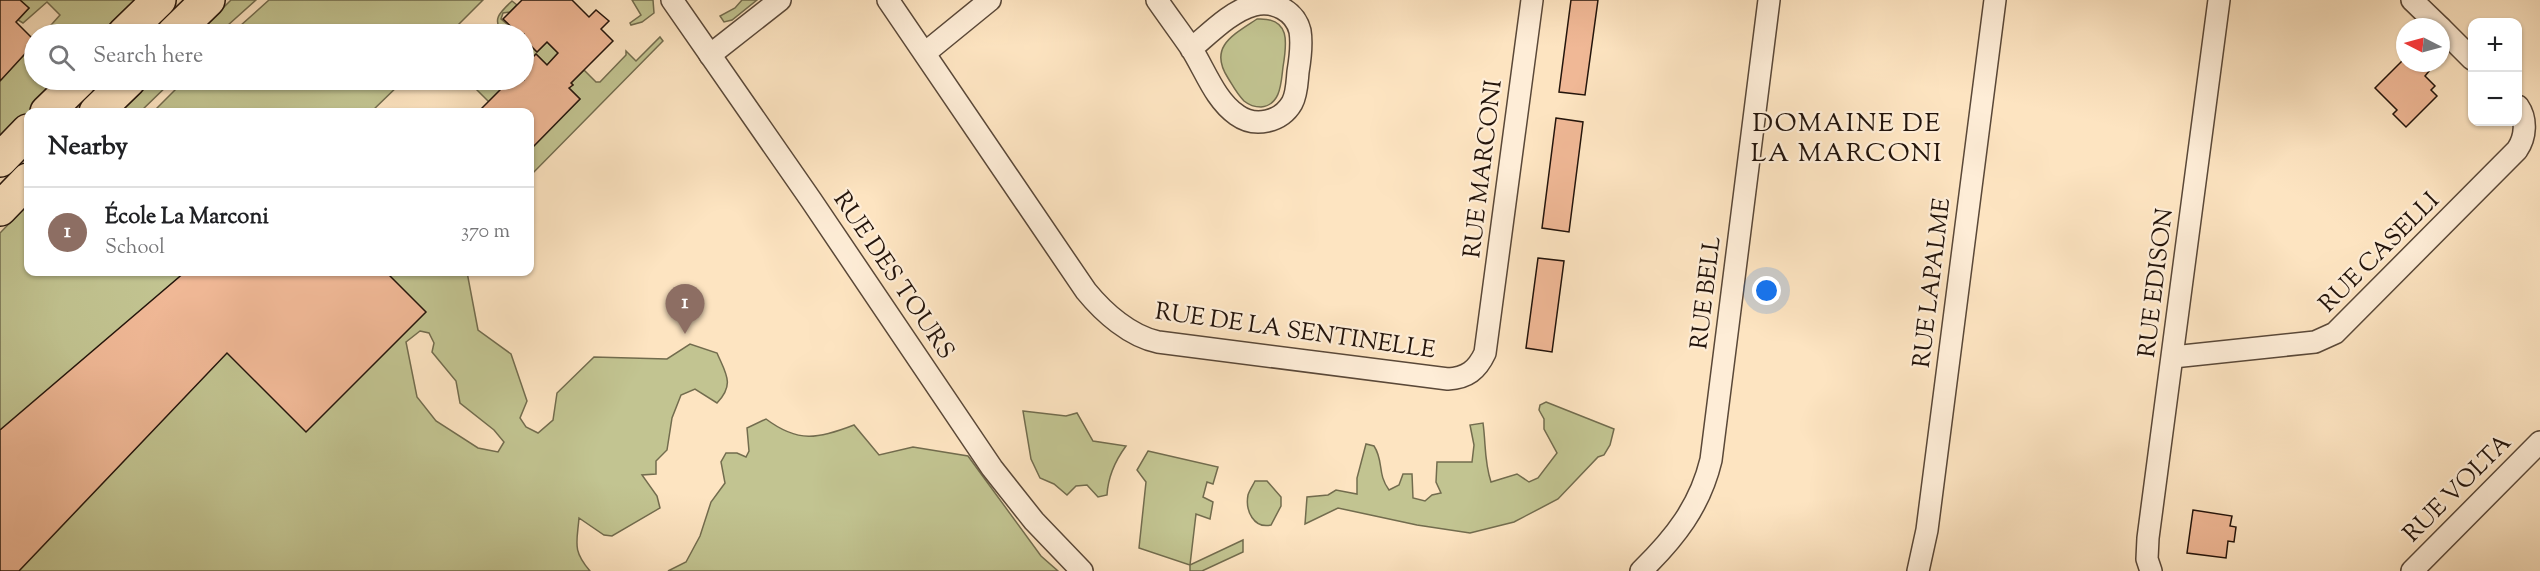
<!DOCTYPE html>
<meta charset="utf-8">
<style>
body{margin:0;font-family:"Sorts Mill Goudy",serif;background:#f2f2f2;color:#202124}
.controls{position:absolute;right:18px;top:18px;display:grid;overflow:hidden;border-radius:12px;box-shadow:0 2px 4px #0004}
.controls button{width:54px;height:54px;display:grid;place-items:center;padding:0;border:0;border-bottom:2px solid #e0e0e0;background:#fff;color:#202124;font:30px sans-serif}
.compass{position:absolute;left:2396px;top:18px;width:54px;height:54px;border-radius:50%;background:#fff;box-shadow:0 2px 4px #0004;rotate:276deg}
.you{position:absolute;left:1767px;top:291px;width:21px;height:21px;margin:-15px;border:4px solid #fff;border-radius:50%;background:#1a73e8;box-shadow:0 0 0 9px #1a73e833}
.badge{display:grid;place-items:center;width:39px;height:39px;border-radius:50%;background:#2563eb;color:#fff;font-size:20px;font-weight:700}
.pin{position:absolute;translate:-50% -50px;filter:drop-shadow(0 2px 3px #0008)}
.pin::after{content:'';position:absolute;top:32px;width:21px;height:18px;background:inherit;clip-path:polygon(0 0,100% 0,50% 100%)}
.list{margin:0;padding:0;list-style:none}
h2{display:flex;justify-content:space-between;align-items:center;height:78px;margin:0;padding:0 24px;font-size:26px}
h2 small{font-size:20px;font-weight:400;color:#757577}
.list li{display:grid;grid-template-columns:39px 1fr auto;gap:18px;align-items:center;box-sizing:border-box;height:90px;padding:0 24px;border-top:2px solid #e0e0e0}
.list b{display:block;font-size:22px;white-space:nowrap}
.list p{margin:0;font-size:20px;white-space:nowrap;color:#757577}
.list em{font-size:20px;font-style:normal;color:#757577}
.icon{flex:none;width:33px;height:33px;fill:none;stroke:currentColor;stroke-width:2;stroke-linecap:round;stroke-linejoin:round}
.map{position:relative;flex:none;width:2540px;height:571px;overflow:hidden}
.search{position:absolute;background:#fff;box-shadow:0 2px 4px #0004;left:24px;top:24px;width:510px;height:66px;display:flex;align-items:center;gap:15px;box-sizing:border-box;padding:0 21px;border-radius:33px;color:#757577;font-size:22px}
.panel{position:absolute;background:#fff;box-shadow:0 2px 4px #0004;left:24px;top:108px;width:510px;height:168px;border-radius:12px}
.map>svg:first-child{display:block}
.green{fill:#c2c491;stroke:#726c4e;stroke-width:1.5;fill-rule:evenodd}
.building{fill:#f0b896;stroke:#23140b;stroke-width:1.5}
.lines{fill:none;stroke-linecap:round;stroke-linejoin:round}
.street-casing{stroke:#5a4838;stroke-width:24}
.primary-casing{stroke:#23140b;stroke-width:36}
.street{stroke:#feedd7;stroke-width:21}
.primary{stroke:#fde4c1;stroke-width:33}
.labels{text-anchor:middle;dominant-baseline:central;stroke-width:4.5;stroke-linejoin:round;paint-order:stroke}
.street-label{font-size:24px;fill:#23140b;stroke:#feedd7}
.neighbourhood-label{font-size:26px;letter-spacing:1.5px;fill:#23140b;stroke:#feedd7}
</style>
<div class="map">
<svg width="2540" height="571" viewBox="0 0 2540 571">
<rect width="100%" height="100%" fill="#fde4c1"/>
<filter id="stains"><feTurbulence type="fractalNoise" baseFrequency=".00333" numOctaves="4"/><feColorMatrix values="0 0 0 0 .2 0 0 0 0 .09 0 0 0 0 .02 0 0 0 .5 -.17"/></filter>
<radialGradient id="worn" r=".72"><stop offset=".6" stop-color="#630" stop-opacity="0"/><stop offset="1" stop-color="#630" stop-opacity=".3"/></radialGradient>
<!-- green -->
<g class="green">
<polygon points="20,0 142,0 108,34 43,34 60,15 47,2 23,23 18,20 29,8"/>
<polygon points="231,0 256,0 218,34 197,34"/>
<polygon points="269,0 483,0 449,34 231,34"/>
<polygon points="632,0 653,0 654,13 642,22 631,25 630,23 641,15"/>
<polygon points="742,0 757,0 732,20 724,22 720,16 735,8"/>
<path d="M 512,1 L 517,5 L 510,12 L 503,13 L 501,19 L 519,34 L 505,34 C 490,21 500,12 512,1 Z"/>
<path d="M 1257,19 C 1291,17 1287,43 1283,67 C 1281,83 1281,105 1261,107 C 1254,107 1249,105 1244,101 C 1237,94 1233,86 1228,78 C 1208,47 1233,35 1257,19 Z"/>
<polygon points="660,37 663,41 530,176 530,150 580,99 569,88 573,85 571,83 584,70 596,82 600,82 626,55 626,51 636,61"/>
<polygon points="524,39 537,52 547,42 558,53 547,65 536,54 524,66"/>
<polygon points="34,44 34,80 63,80 0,143 0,81"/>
<polygon points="152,80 173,80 140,112 119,112"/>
<polygon points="185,80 404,80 371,112 153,112"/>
<polygon points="487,80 510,80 489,102 477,90"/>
<path d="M 28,204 L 28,272 L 467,272 L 478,330 L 511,354 L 527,401 L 520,418 L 526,427 L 538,433 L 553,420 L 557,393 L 594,357 L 667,359 L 690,344 L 717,353 C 726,374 735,384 717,403 L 695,389 L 681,395 L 672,418 L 667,450 L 656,461 L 656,474 L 642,475 L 657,496 L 660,508 L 612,536 L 604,535 L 579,518 C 577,543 572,550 590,571 L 0,571 L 0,233 ZM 420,331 L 429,333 L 434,343 L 432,352 L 456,381 L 460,403 L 494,430 L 504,442 L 498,452 L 478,448 L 436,421 L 417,397 L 406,342 Z"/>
<path d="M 1546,402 L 1614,429 L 1610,445 L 1604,455 L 1598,457 L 1558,499 L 1514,522 L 1470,533 L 1417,525 L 1338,508 L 1305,524 L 1307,497 L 1328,495 L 1336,490 L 1357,494 L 1357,478 L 1366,444 L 1374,446 C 1384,461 1377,474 1389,490 L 1399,485 L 1403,474 L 1412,474 L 1413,498 L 1425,501 L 1432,495 L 1441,493 L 1436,482 L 1437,462 L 1472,462 L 1474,445 L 1470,425 L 1483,423 C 1486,444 1484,461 1491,482 L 1517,474 L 1529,482 L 1538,478 L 1557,453 L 1544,429 L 1544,419 L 1539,410 L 1540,405 Z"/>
<path d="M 1023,411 L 1066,416 L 1077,413 L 1093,441 L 1126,446 C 1115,461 1108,476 1107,495 L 1098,497 L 1087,485 L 1076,486 L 1067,495 L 1054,484 L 1040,478 L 1031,459 Z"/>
<path d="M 766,419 C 798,443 818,439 854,425 L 879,455 L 913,447 L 968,456 L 1041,556 L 1058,571 L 668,571 L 686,562 L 700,536 L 711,502 L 725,483 L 721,462 L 726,453 L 737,453 L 746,457 L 749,451 L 747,428 Z"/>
<polygon points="1148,451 1218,467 1213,484 1207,482 1203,497 1213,502 1210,519 1196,514 1190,565 1243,540 1243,552 1202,571 1190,571 1190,565 1139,548 1146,482 1137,470"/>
<path d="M 1255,481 L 1267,481 L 1281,497 L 1281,506 L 1271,525 C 1254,529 1245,511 1248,495 C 1249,491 1253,485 1255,481 Z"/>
</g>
<!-- building -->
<g class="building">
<polygon points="0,0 20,0 29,8 16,22 34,40 34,44 0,81"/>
<polygon points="522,0 572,0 589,17 596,10 609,21 601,29 613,41 571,83 573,85 569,88 580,99 530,150 530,112 478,112 510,80 524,80 524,66 536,54 547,65 558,53 547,42 537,52 524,39 524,34 519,34 503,19"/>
<polygon points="1571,0 1598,0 1585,95 1559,92"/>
<polygon points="2405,58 2405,63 2422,63 2430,70 2425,76 2435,86 2431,90 2437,96 2406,127 2393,114 2397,110 2375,88"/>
<polygon points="1556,118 1583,122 1569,232 1542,228"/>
<polygon points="1538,258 1564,261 1552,352 1526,348"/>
<polygon points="185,272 386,272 426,312 306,432 227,353 19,571 0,571 0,430"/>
<polygon points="2193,510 2232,516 2230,526 2236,527 2234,542 2228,541 2226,558 2187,553"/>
</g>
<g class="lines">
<!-- street casing -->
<g class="street-casing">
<g id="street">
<polyline points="672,0 811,200 992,468 1034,521 1082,571"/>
<path d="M 888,0 L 1086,291 C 1104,313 1130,336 1158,342 L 1448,379 C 1467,378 1477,370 1485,353 L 1532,0"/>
<path d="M 1157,0 C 1168,16 1180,32 1191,48 C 1205,70 1215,100 1237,115 C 1255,128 1281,122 1292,103 C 1297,94 1297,82 1298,72 C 1300,60 1302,43 1300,31 C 1295,11 1274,0 1254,5 C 1231,11 1209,34 1191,49"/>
<polyline points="2412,0 2440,27"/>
<polyline points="2441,28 2472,59"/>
<polyline points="925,53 990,0"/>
<polyline points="710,55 780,0"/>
<path d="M 2173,357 L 2315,342 L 2335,333 L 2517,150 C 2526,137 2527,119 2518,106"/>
<path d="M 1641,571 C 1675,538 1700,506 1711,460 L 1769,0"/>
<polyline points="1918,571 1927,530 1995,0"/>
<polyline points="2151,571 2147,559 2148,538 2219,0"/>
<polyline points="2412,571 2540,442"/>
</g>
</g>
<!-- primary casing -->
<g class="primary-casing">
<g id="primary">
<polyline points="124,34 159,0"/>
<polyline points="173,34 208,0"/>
<polyline points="47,112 80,80"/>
<polyline points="96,112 129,80"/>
<polyline points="0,160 28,131"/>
<polyline points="0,209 28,180"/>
</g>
</g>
<!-- street -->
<use href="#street" class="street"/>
<!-- primary -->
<use href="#primary" class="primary"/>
</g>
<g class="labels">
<!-- street labels -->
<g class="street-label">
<text transform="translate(1484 169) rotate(-83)">RUE MARCONI</text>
<text transform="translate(2380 253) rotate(-45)">RUE CASELLI</text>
<text transform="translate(893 276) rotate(56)">RUE DES TOURS</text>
<text transform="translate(1933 283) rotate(-83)">RUE LAPALME</text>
<text transform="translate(2157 283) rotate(-83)">RUE EDISON</text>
<text transform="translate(1707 293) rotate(-83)">RUE BELL</text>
<text transform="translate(1295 332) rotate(8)">RUE DE LA SENTINELLE</text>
<text transform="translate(2458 489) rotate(-45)">RUE VOLTA</text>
</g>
<!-- neighbourhood labels -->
<g class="neighbourhood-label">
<text x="1847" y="124">DOMAINE DE<tspan x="1847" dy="30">LA MARCONI</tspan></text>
</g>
</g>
<rect width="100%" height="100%" filter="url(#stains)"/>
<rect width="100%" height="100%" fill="url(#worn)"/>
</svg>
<div class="controls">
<button>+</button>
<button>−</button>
</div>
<svg class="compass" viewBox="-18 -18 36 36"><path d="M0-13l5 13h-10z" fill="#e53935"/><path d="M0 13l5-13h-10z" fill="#757577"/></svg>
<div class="you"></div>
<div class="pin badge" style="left:685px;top:334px;background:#8d6e63">1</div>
<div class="search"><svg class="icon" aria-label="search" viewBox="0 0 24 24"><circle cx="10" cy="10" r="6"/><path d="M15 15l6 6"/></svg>Search here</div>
<section class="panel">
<h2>Nearby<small></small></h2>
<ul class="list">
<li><span class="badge" style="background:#8d6e63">1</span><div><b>École La Marconi</b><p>School</p></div><em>370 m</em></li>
</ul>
</section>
</div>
